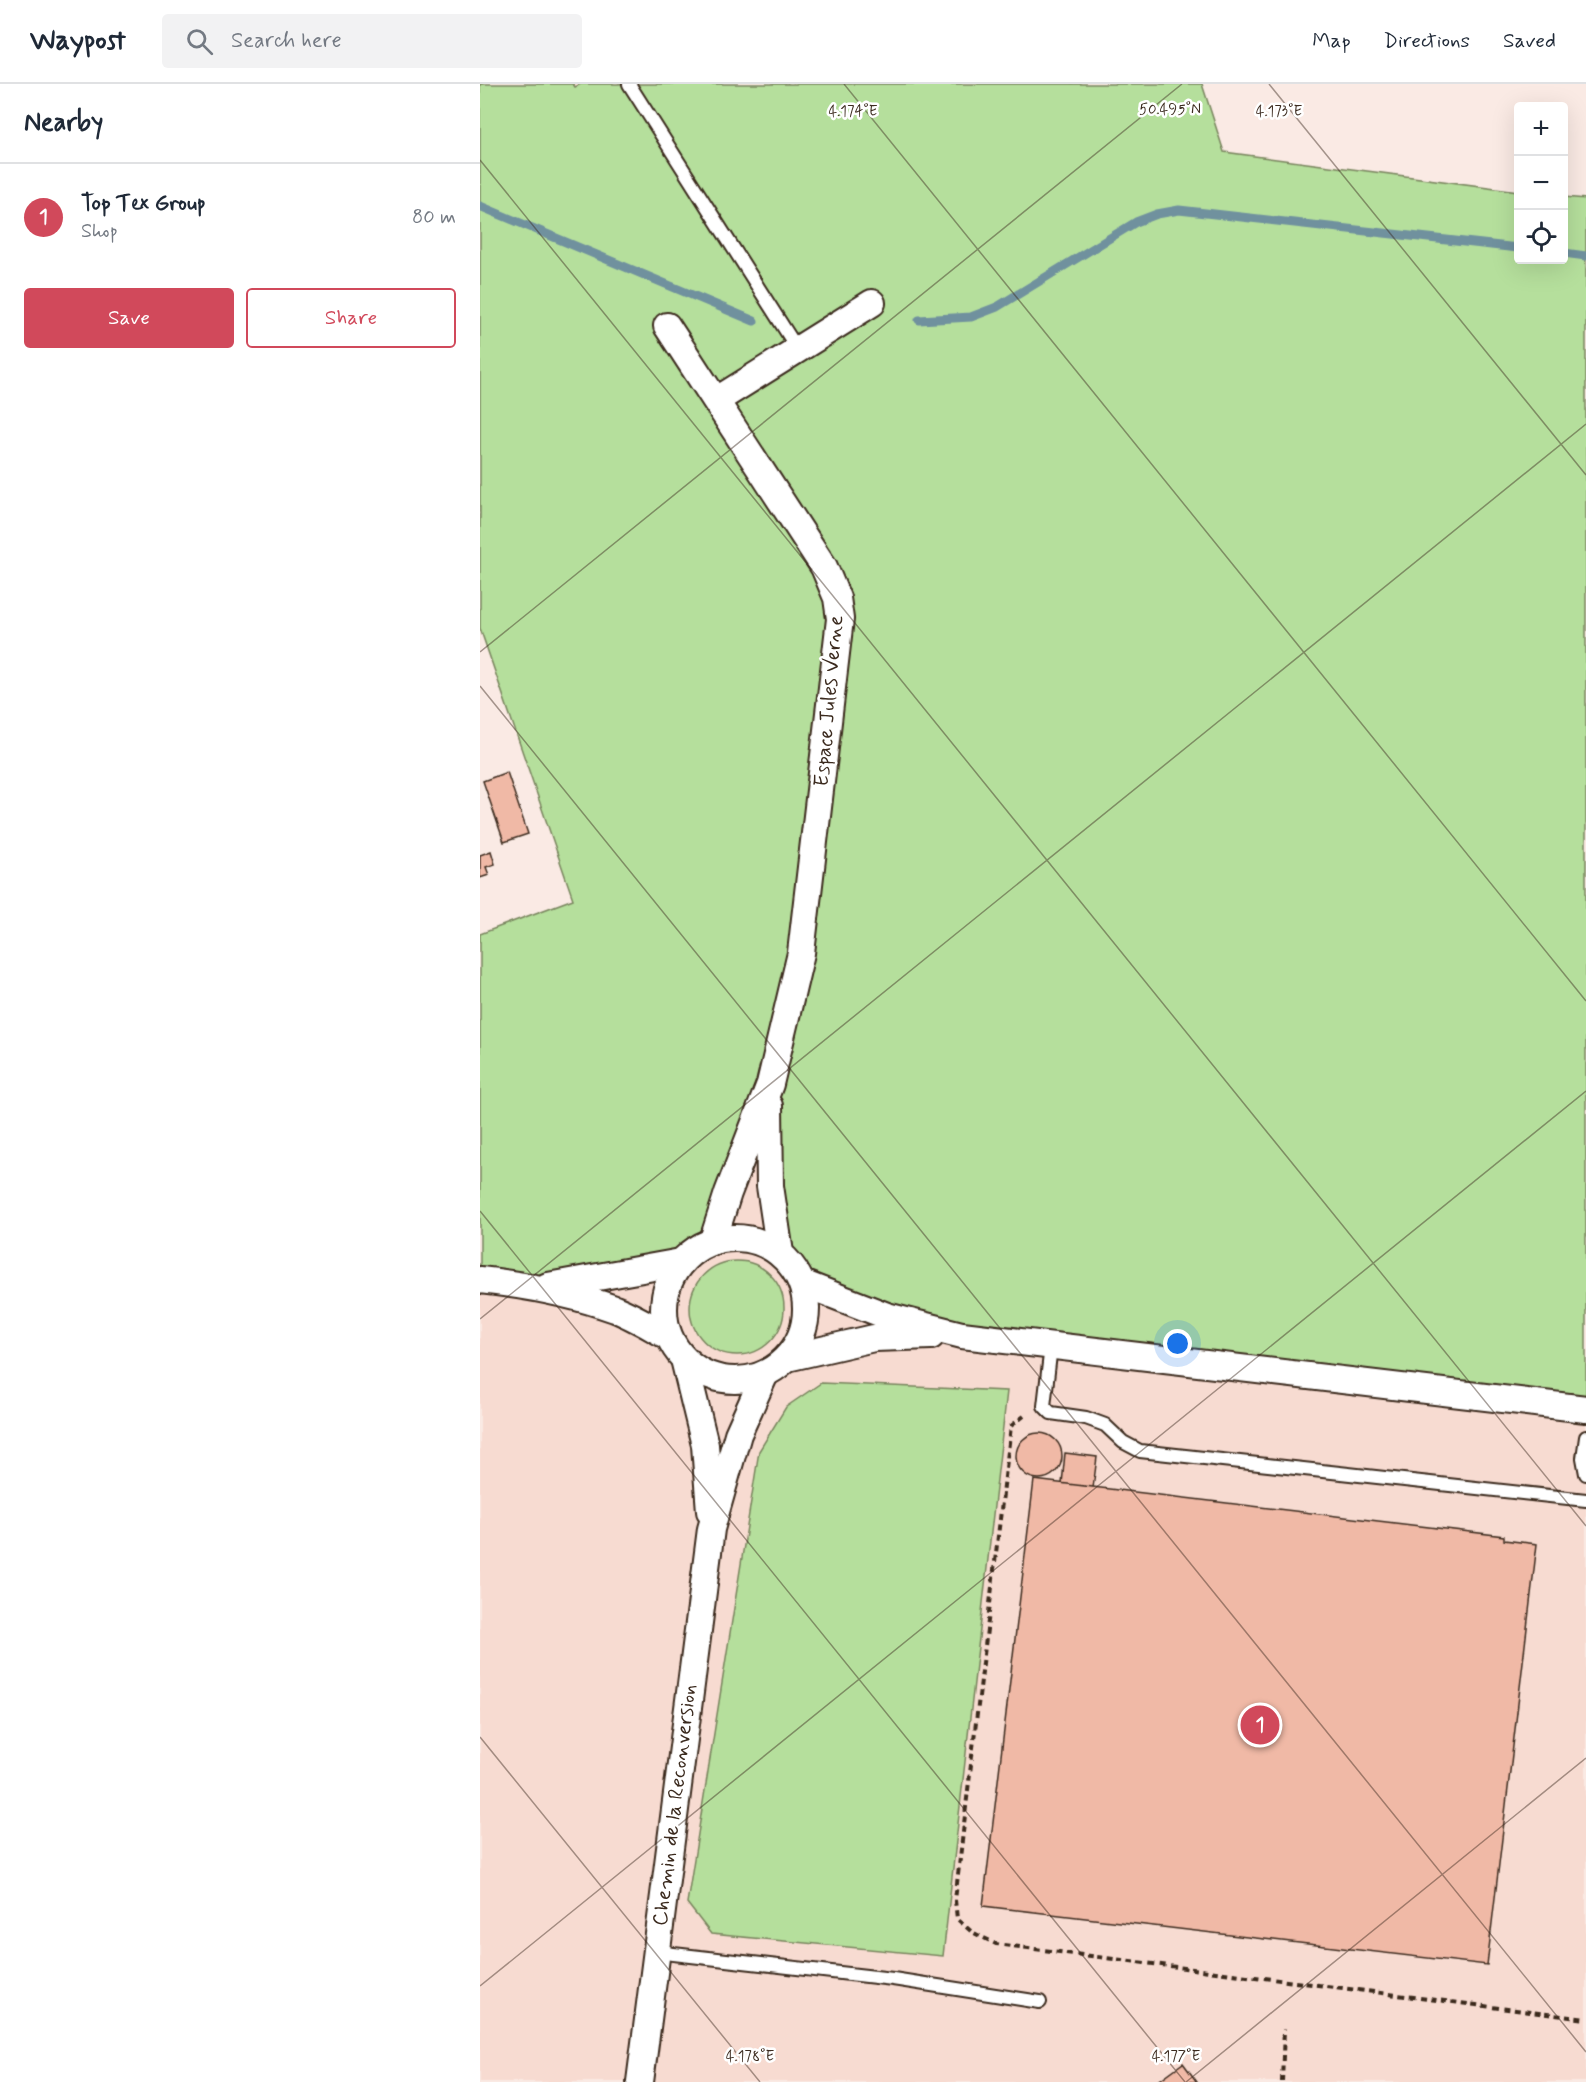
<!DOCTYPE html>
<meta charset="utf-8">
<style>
body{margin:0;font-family:Mynerve,sans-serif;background:#f2f2f3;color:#1f2937}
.controls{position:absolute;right:18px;top:18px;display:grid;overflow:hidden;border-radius:6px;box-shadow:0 6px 24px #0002}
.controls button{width:54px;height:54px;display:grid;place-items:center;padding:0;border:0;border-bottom:2px solid #e0e1e3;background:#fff;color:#1f2937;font:30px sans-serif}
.you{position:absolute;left:698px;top:1260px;width:21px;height:21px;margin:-15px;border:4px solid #fff;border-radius:50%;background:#1a73e8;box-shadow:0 0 0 9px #1a73e833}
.badge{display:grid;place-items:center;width:39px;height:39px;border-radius:50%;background:#d1495b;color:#fff;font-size:20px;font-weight:700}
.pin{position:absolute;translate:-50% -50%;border:3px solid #fff;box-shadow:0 2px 6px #0006}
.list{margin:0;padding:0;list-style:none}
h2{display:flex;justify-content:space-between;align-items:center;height:78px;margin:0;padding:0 24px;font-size:26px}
h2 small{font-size:20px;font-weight:400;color:#747a83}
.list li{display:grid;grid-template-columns:39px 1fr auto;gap:18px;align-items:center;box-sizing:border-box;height:108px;padding:0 24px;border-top:2px solid #e0e1e3}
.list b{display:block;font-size:22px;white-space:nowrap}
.list p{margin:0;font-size:20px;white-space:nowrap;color:#747a83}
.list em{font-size:20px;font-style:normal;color:#747a83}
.actions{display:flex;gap:12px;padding:18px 24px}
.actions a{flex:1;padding:14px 0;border:2px solid #d1495b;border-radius:6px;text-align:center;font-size:21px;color:#d1495b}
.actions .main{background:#d1495b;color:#fff}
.icon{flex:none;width:33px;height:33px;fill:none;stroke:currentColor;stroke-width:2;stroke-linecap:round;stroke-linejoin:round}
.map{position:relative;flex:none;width:1106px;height:1998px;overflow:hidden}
header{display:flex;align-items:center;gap:36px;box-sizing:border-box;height:84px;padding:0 30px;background:#fff;border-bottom:2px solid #e0e1e3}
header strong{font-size:28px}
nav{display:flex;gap:33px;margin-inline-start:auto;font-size:21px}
.search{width:420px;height:54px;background:#f2f2f3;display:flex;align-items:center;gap:15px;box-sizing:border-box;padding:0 21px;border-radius:6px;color:#747a83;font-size:22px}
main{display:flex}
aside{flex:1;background:#fff}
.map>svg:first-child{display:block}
.built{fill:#f7dbd1}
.green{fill:#b5df9c;stroke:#78845d;stroke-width:1.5}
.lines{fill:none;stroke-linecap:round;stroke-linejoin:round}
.stream{stroke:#6f919e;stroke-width:9}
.building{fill:#f0b9a6;stroke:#3b2a1e;stroke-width:1.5}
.service-casing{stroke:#3b2a1e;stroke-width:16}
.minor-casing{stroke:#3b2a1e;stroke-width:30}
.path{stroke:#3b2a1e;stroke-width:4;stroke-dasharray:6 4.5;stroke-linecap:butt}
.service{stroke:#fff;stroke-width:12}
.minor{stroke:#fff;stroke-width:26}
.ticks{fill:none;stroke:#3b2a1e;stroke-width:1.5;stroke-opacity:0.45}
.labels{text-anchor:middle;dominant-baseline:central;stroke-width:5;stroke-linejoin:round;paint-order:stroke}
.street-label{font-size:21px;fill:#3b2a1e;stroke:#fff}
.ticks-label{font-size:15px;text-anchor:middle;fill:#3b2a1e;stroke:#fff;stroke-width:5;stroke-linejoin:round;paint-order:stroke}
</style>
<header>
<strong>Waypost</strong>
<div class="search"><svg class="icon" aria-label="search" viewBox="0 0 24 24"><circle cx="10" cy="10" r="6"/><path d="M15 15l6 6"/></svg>Search here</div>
<nav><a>Map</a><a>Directions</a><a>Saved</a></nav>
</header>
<main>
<aside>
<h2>Nearby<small></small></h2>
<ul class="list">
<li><span class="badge">1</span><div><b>Top Tex Group</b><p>Shop</p></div><em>80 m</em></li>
</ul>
<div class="actions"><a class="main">Save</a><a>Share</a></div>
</aside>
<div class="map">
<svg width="1106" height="1998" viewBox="0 0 1106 1998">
<rect width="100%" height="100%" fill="#faeae4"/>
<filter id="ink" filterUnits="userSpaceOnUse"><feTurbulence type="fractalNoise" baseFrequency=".0167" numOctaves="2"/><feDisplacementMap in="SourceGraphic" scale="12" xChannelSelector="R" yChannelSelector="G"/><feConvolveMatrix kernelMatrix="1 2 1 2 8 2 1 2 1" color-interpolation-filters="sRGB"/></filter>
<g filter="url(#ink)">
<!-- built -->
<polygon class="built" points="0,0 722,0 743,68 1038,176 1084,176 1106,172 1106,1998 0,1998 0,850 93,815 0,544"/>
<!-- green -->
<g class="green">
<polygon points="0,0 93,0 95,3 101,0 722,0 744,68 1038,107 1038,176 1084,176 1084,113 1106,115 1106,1325 482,1251 322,1199 307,1175 289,1003 233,1156 216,1165 201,1178 136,1191 0,1196 0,850 93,815 0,544"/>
<circle cx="257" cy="1224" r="47"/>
<polygon points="341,1299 527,1307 463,1872 231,1850 207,1819 279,1367 306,1323"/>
</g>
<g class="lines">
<!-- stream -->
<g class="stream">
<polyline points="0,122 274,237"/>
<polyline points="1084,169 1106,172"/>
<polyline points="439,236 491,233 517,223 656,138 677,130 699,126 1038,164"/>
</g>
</g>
<!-- building -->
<g class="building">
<polygon points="27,688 48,750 24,758 3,697"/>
<polygon points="11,767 15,780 6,783 9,791 0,794 0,771"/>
<circle cx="559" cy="1372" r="23"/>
<polygon points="585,1369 617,1373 613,1404 582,1400"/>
<polygon points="554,1396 1024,1452 1024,1456 1057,1460 1007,1881 503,1822"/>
<polygon points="703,1979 717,1998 677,1998"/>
</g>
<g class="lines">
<!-- service casing -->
<g class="service-casing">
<g id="service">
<polyline points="149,0 318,266"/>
<polyline points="571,1262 564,1322 571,1329 606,1334 625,1341 643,1358 660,1367 1106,1416"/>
<polyline points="1106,1353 1103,1374 1106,1390"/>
<polyline points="176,1868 413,1895 560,1918"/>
</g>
</g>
<!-- minor casing -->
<g class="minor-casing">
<g id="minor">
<polyline points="187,242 344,483 357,514 360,535 321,869 290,1000 248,1109 233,1156"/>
<polyline points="237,316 392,219"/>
<polyline points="289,1022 290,1102 300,1169"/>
<circle cx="255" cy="1225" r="71"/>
<path d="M 0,1196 C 46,1201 91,1209 135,1225 C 153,1232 171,1243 188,1252"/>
<polyline points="322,1199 407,1232 482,1251 1106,1325"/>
<polyline points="68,1202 201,1178"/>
<polyline points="307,1274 394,1254 451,1252"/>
<polyline points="204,1275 225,1361 230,1427"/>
<polyline points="160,1998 231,1445 258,1350 285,1290"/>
</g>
</g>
<!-- path -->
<g class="path">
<polyline points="544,1332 531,1342 475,1816 477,1835 492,1848 516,1860 1106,1935"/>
<polyline points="802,1998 804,1945"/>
</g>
<!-- service -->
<use href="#service" class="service"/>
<!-- minor -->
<use href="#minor" class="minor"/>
</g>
</g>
<!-- ticks -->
<path class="ticks" d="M 364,0 L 1106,917M 789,0 L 1106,391M 0,76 L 1106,1442M 0,568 L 702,0M 0,602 L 1106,1968M 0,1127 L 705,1998M 0,1235 L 1106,340M 0,1653 L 280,1998M 0,1902 L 1106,1007M 706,1998 L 1106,1674"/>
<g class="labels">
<!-- street labels -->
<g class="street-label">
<text transform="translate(349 617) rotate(-85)">Espace Jules Verne</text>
<text transform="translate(195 1721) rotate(-83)">Chemin de la Reconversion</text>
</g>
</g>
<g class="ticks-label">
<text x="690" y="30">50.495°N</text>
<text x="799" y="32">4.173°E</text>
<text x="373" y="32">4.174°E</text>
<text x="270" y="1977">4.178°E</text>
<text x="696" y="1977">4.177°E</text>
</g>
</svg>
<div class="controls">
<button>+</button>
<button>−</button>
<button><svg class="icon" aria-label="locate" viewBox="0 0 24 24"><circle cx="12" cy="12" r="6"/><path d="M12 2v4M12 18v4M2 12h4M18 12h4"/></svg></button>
</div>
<div class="you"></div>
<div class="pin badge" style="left:780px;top:1641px">1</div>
</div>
</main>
